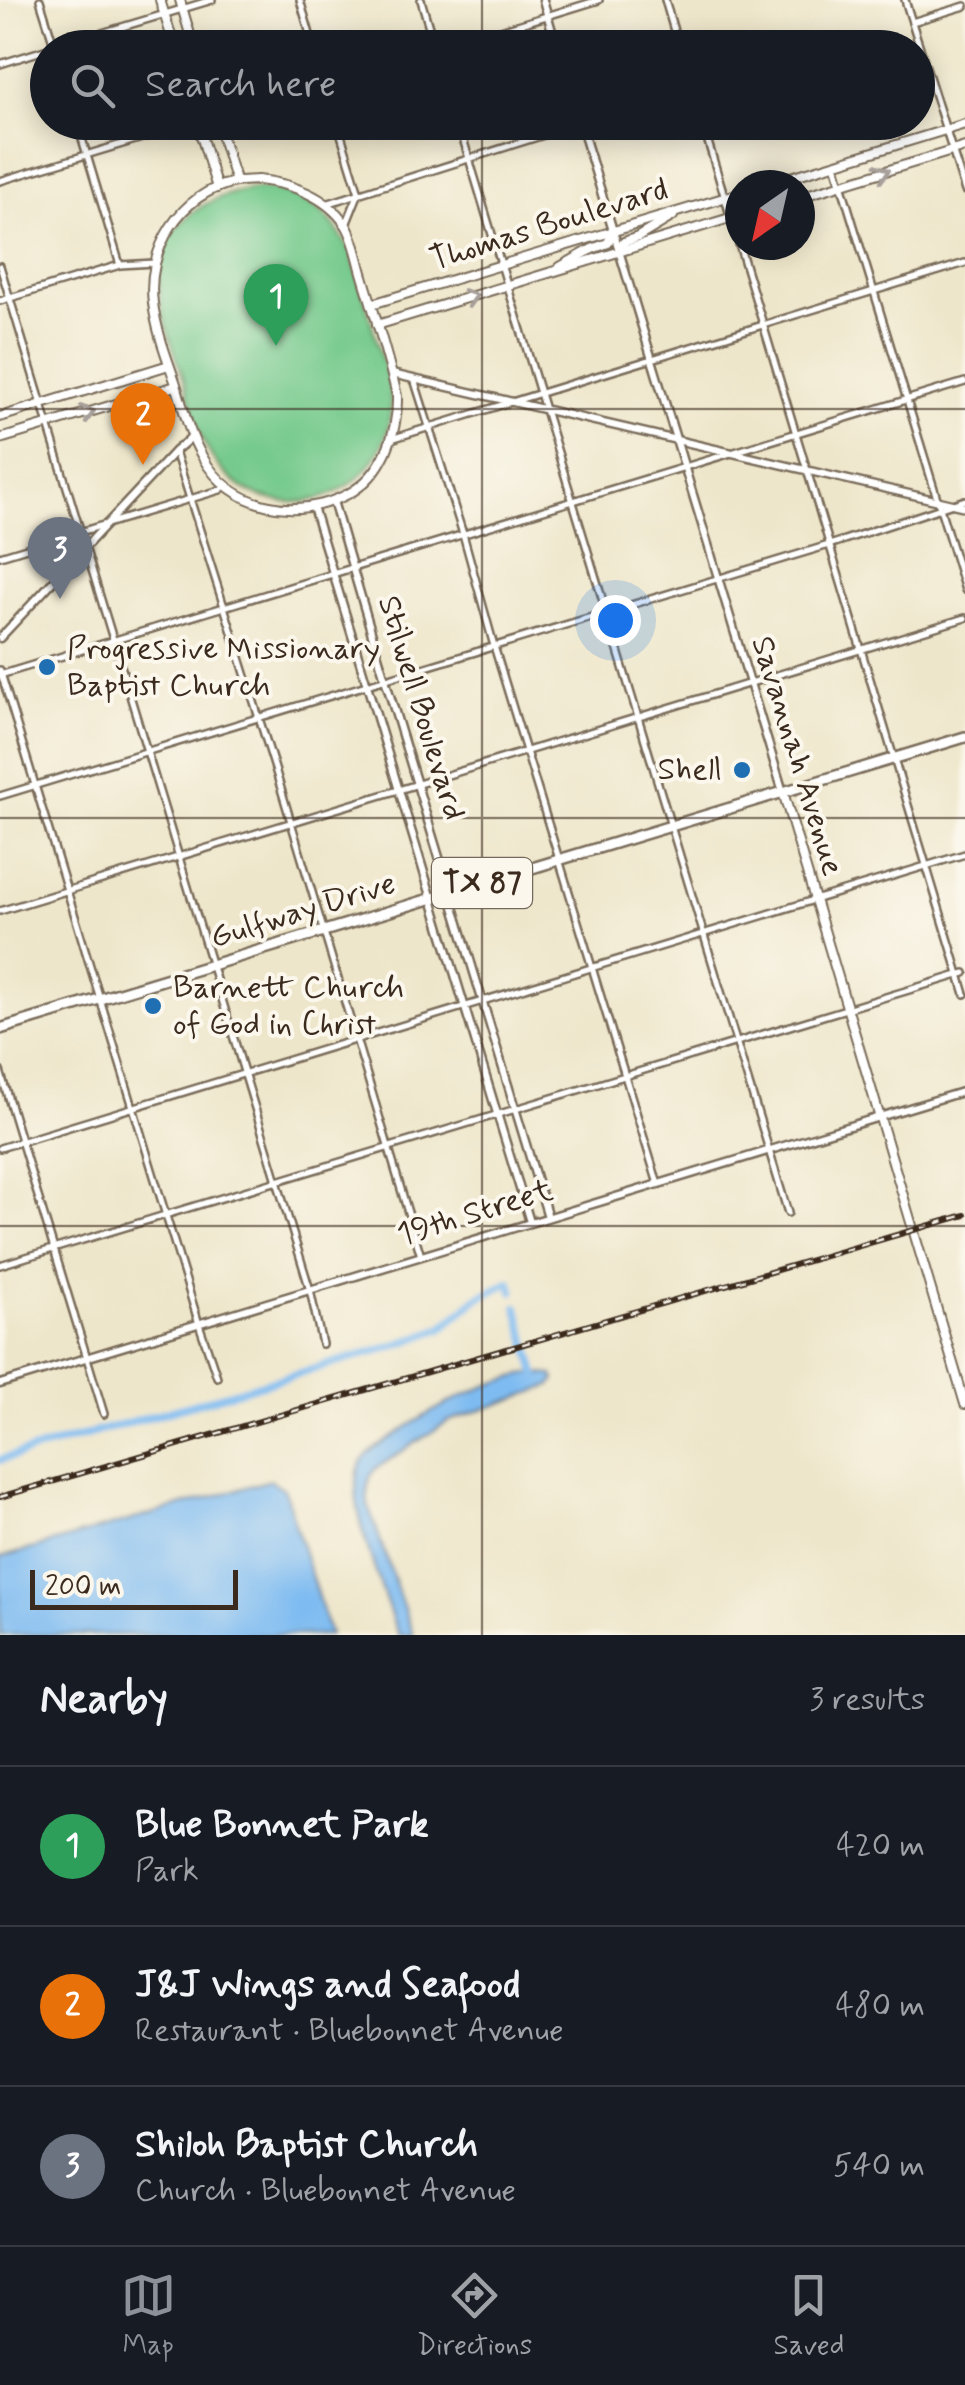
<!DOCTYPE html>
<meta charset="utf-8">
<style>
body{margin:0;font-family:Mynerve,sans-serif;background:#20242c;color:#f1f3f6}
.compass{position:absolute;left:725px;top:170px;width:90px;height:90px;border-radius:50%;background:#171b24;box-shadow:0 5px 25px #0003;rotate:214deg}
.scale{position:absolute;left:30px;bottom:25px;width:208px;box-sizing:border-box;padding-left:10px;border:5px solid #3b2a1e;border-top:0;font-size:28px;line-height:35px;white-space:nowrap;color:#3b2a1e;-webkit-text-stroke:8px #fbf7ec;paint-order:stroke}
.you{position:absolute;left:615px;top:620px;width:35px;height:35px;margin:-25px;border:8px solid #fff;border-radius:50%;background:#1a73e8;box-shadow:0 0 0 15px #1a73e833}
.badge{display:grid;place-items:center;width:65px;height:65px;border-radius:50%;background:#8c9099;color:#fff;font-size:32px;font-weight:700}
.pin{position:absolute;translate:-50% -82px;filter:drop-shadow(0 2px 5px #0008)}
.pin::after{content:'';position:absolute;top:52px;width:35px;height:30px;background:inherit;clip-path:polygon(0 0,100% 0,50% 100%)}
.list{margin:0;padding:0;list-style:none}
h2{display:flex;justify-content:space-between;align-items:center;height:130px;margin:0;padding:0 40px;font-size:42px}
h2 small{font-size:32px;font-weight:400;color:#9ea1a6}
.list li{display:grid;grid-template-columns:65px 1fr auto;gap:30px;align-items:center;box-sizing:border-box;height:160px;padding:0 40px;border-top:2px solid #363941}
.list b{display:block;font-size:38px;white-space:nowrap}
.list p{margin:0;font-size:32px;white-space:nowrap;color:#9ea1a6}
.list em{font-size:32px;font-style:normal;color:#9ea1a6}
.icon{flex:none;width:55px;height:55px;fill:none;stroke:currentColor;stroke-width:2;stroke-linecap:round;stroke-linejoin:round}
.map{position:relative;flex:none;width:965px;height:1635px;overflow:hidden}
.search{position:absolute;background:#171b24;box-shadow:0 5px 25px #0003;left:30px;right:30px;top:30px;height:110px;display:flex;align-items:center;gap:25px;box-sizing:border-box;padding:0 35px;border-radius:55px;color:#9ea1a6;font-size:38px}
.sheet{height:610px;background:#171b24}
nav{display:flex;justify-content:space-around;align-items:center;box-sizing:border-box;height:140px;border-top:2px solid #363941;background:#171b24;font-size:28px;color:#9ea1a6}
nav a{display:grid;justify-items:center;gap:5px}
nav .on{color:#8c9099}
.map>svg:first-child{display:block}
.green{fill:#76ca8d;stroke:#587a56;stroke-width:2.5}
.water{fill:#7ebbf1;stroke:#5c7288;stroke-width:2.5}
.lines{fill:none;stroke-linecap:round;stroke-linejoin:round}
.canal{stroke:#7ebbf1;stroke-width:8}
.minor-casing{stroke:#7a6c5a;stroke-width:10}
.tertiary-casing{stroke:#7a6c5a;stroke-width:11}
.secondary-casing{stroke:#7a6c5a;stroke-width:12}
.primary-casing{stroke:#7a6c5a;stroke-width:14}
.minor{stroke:#fff;stroke-width:5}
.tertiary{stroke:#fff;stroke-width:6}
.secondary{stroke:#fff;stroke-width:8}
.primary{stroke:#fff;stroke-width:9}
.rail-casing{stroke:#3b2a1e;stroke-width:6}
.rail{stroke:#fbf7ec;stroke-width:2.5;stroke-dasharray:8;stroke-linecap:butt}
.oneway{stroke:#a79f9a}
.grid{fill:none;stroke:#3b2a1e;stroke-width:2.5;stroke-opacity:0.55}
.poi-dot{fill:#1f6fb2;stroke:#fbf7ec;stroke-width:4}
.labels{text-anchor:middle;dominant-baseline:central;stroke-width:8;stroke-linejoin:round;paint-order:stroke}
.shield{fill:#fbf7ec;stroke:#75685c;stroke-width:2.5}
.shield-label{font-size:30px;font-weight:bold;fill:#3b2a1e}
.street-label{font-size:32px;fill:#3b2a1e;stroke:#fbf7ec}
.poi-label{font-size:32px;fill:#3b2a1e;stroke:#fbf7ec;text-anchor:start}
</style>
<div class="map">
<svg width="965" height="1635" viewBox="0 0 965 1635">
<rect width="100%" height="100%" fill="#fbf7ec"/>
<filter id="ink" filterUnits="userSpaceOnUse"><feTurbulence type="fractalNoise" baseFrequency=".01" numOctaves="2"/><feDisplacementMap in="SourceGraphic" scale="20" xChannelSelector="R" yChannelSelector="G"/><feConvolveMatrix kernelMatrix="1 2 1 2 8 2 1 2 1" color-interpolation-filters="sRGB"/></filter>
<filter id="wash" filterUnits="userSpaceOnUse"><feTurbulence type="fractalNoise" baseFrequency=".0048" numOctaves="4" result="noise"/><feDisplacementMap in="SourceGraphic" scale="40" xChannelSelector="R" yChannelSelector="G"/><feGaussianBlur stdDeviation="2.25" result="paint"/><feColorMatrix in="noise" values="0 0 0 0 0 0 0 0 0 0 0 0 0 0 0 0 0 1.4 0 .05"/><feComposite in="paint" operator="in"/></filter>
<g filter="url(#wash)">
<rect width="100%" height="100%" fill="#eee6ca"/>
<!-- green -->
<path class="green" d="M 263,188 C 310,195 327,211 350,250 C 360,282 369,314 378,345 C 383,364 391,384 391,404 C 390,450 362,487 318,499 C 290,507 256,500 233,481 C 201,455 195,417 184,380 C 174,348 157,311 159,277 C 162,219 212,192 263,188 Z"/>
<!-- water -->
<g class="water">
<path d="M 531,1373 L 553,1375 L 555,1380 L 551,1386 L 449,1421 L 375,1469 C 366,1480 367,1491 368,1505 L 413,1635 L 398,1635 C 386,1599 350,1512 357,1477 C 358,1470 361,1462 366,1456 C 373,1449 383,1444 391,1438 C 433,1408 480,1384 531,1373 Z"/>
<polygon points="270,1480 284,1489 330,1635 0,1635 0,1558"/>
</g>
<g class="lines">
<!-- canal -->
<g class="canal">
<polyline points="517,1307 538,1380"/>
<polyline points="0,1460 397,1345 442,1328 479,1297 510,1282 513,1291"/>
</g>
</g>
</g>
<g filter="url(#ink)">
<g class="lines">
<!-- minor casing -->
<g class="minor-casing">
<g id="minor">
<polyline points="40,0 55,48"/>
<polyline points="300,0 314,48"/>
<polyline points="421,0 435,48"/>
<polyline points="665,0 679,48"/>
<polyline points="905,0 965,191"/>
<polyline points="912,22 965,6"/>
<polyline points="52,48 212,0"/>
<polyline points="442,48 599,0"/>
<polyline points="0,64 48,49"/>
<polyline points="77,122 120,265"/>
<polyline points="337,122 359,193"/>
<polyline points="458,122 788,1213"/>
<polyline points="702,122 965,994"/>
<polyline points="835,164 965,590"/>
<polyline points="0,181 195,122"/>
<polyline points="326,204 585,122"/>
<polyline points="346,225 358,195"/>
<polyline points="0,266 310,1290 322,1344"/>
<polyline points="0,301 120,265 154,263"/>
<polyline points="414,379 463,534 494,646 658,1184"/>
<polyline points="391,439 965,263"/>
<polyline points="175,451 276,772 421,1256"/>
<polyline points="0,556 220,490 226,485"/>
<polyline points="0,670 199,1324 217,1377"/>
<polyline points="0,675 965,382"/>
<polyline points="0,796 829,545 965,500"/>
<polyline points="0,911 965,618"/>
<polyline points="0,1071 104,1414"/>
<polyline points="0,1148 965,854"/>
<polyline points="0,1265 965,973"/>
</g>
</g>
<!-- tertiary casing -->
<g class="tertiary-casing">
<g id="tertiary">
<polyline points="543,0 557,48"/>
<polyline points="580,122 783,792"/>
<polyline points="392,374 965,507"/>
<polyline points="333,501 385,679 548,1217"/>
<polyline points="313,507 530,1222"/>
<polyline points="0,638 175,451 193,436"/>
<polyline points="0,1384 965,1091"/>
</g>
</g>
<!-- secondary casing -->
<g class="secondary-casing">
<g id="secondary">
<polyline points="160,0 175,48"/>
<polyline points="180,0 194,48"/>
<polyline points="197,122 217,188"/>
<polyline points="217,122 236,182"/>
<path d="M 258,180 C 290,183 327,196 346,225 C 355,239 358,260 363,276 C 375,316 388,356 397,396 C 398,434 383,475 348,494 C 297,521 231,510 202,456 C 189,434 183,408 176,384 C 167,358 156,330 153,303 C 146,250 180,193 235,182 C 242,180 251,181 258,180 Z"/>
<polyline points="765,185 965,124"/>
<polyline points="800,197 965,147"/>
<polyline points="619,251 624,242 638,237 673,216"/>
<polyline points="560,267 592,249 608,243 613,232"/>
<polyline points="372,304 740,193"/>
<polyline points="377,325 740,215"/>
<polyline points="0,417 169,365"/>
<polyline points="0,439 176,386"/>
<polyline points="783,792 965,1404"/>
</g>
</g>
<!-- primary casing -->
<g class="primary-casing">
<polyline id="primary" points="0,1029 965,737"/>
</g>
<!-- minor -->
<use href="#minor" class="minor"/>
<!-- tertiary -->
<use href="#tertiary" class="tertiary"/>
<!-- secondary -->
<use href="#secondary" class="secondary"/>
<!-- primary -->
<use href="#primary" class="primary"/>
<!-- rail casing -->
<g class="rail-casing">
<polyline id="rail" points="0,1497 965,1215"/>
</g>
<!-- rail -->
<use href="#rail" class="rail"/>
</g>
<!-- one-way arrows -->
<defs><path id="oneway-chevron" d="M-2-3.5L2.5 0L-2 3.5" fill="none" stroke-width="1.6" stroke-linecap="round" stroke-linejoin="round" transform="scale(2.5)"/></defs>
<g class="oneway">
<use href="#oneway-chevron" transform="translate(883 172) rotate(-17)"/>
<use href="#oneway-chevron" transform="translate(471 297) rotate(-17)"/>
<use href="#oneway-chevron" transform="translate(88 413) rotate(-17)"/>
</g>
</g>
<!-- grid -->
<path class="grid" d="M 482,0 L 482,48M 482,122 L 482,1635M 0,409 L 965,409M 0,818 L 965,818M 0,1226 L 965,1226"/>
<!-- markers -->
<g class="poi-dot">
<circle cx="47" cy="667" r="10"/>
<circle cx="742" cy="770" r="10"/>
<circle cx="153" cy="1006" r="10"/>
</g>
<g class="labels">
<!-- shield labels -->
<rect class="shield" x="432" y="858" width="100" height="50" rx="8"/>
<g class="shield-label">
<text x="482" y="883">TX 87</text>
</g>
<!-- street labels -->
<g class="street-label">
<text transform="translate(549 225) rotate(-17)">Thomas Boulevard</text>
<text transform="translate(421 708) rotate(73)">Stilwell Boulevard</text>
<text transform="translate(797 756) rotate(73)">Savannah Avenue</text>
<text transform="translate(303 911) rotate(-17)">Gulfway Drive</text>
<text transform="translate(475 1213) rotate(-17)">19th Street</text>
</g>
<!-- poi labels -->
<g class="poi-label">
<text x="67" y="649">Progressive Missionary<tspan x="67" dy="37">Baptist Church</tspan></text>
<text x="722" y="770" text-anchor="end">Shell</text>
<text x="173" y="988">Barnett Church<tspan x="173" dy="37">of God in Christ</tspan></text>
</g>
</g>
</svg>
<svg class="compass" viewBox="-18 -18 36 36"><path d="M0-13l5 13h-10z" fill="#e53935"/><path d="M0 13l5-13h-10z" fill="#9ea1a6"/></svg>
<div class="scale">200 m</div>
<div class="you"></div>
<div class="pin badge" style="left:276px;top:346px;background:#2e9e5b">1</div>
<div class="pin badge" style="left:143px;top:465px;background:#e8710a">2</div>
<div class="pin badge" style="left:60px;top:599px;background:#6b7280">3</div>
<div class="search"><svg class="icon" aria-label="search" viewBox="0 0 24 24"><circle cx="10" cy="10" r="6"/><path d="M15 15l6 6"/></svg>Search here</div>
</div>
<section class="sheet">
<h2>Nearby<small>3 results</small></h2>
<ul class="list">
<li><span class="badge" style="background:#2e9e5b">1</span><div><b>Blue Bonnet Park</b><p>Park</p></div><em>420 m</em></li>
<li><span class="badge" style="background:#e8710a">2</span><div><b>J&amp;J Wings and Seafood</b><p>Restaurant · Bluebonnet Avenue</p></div><em>480 m</em></li>
<li><span class="badge" style="background:#6b7280">3</span><div><b>Shiloh Baptist Church</b><p>Church · Bluebonnet Avenue</p></div><em>540 m</em></li>
</ul>
</section>
<nav>
<a class="on"><svg class="icon" aria-label="map" viewBox="0 0 24 24"><path d="M3 6l6-2 6 2 6-2v14l-6 2-6-2-6 2zM9 4v14M15 6v14"/></svg>Map</a>
<a><svg class="icon" aria-label="directions" viewBox="0 0 24 24"><path d="M12 3l9 9-9 9-9-9zM9 14v-3h6M13 9l2 2-2 2"/></svg>Directions</a>
<a><svg class="icon" aria-label="saved" viewBox="0 0 24 24"><path d="M7 4h10v16l-5-4-5 4z"/></svg>Saved</a>
</nav>
